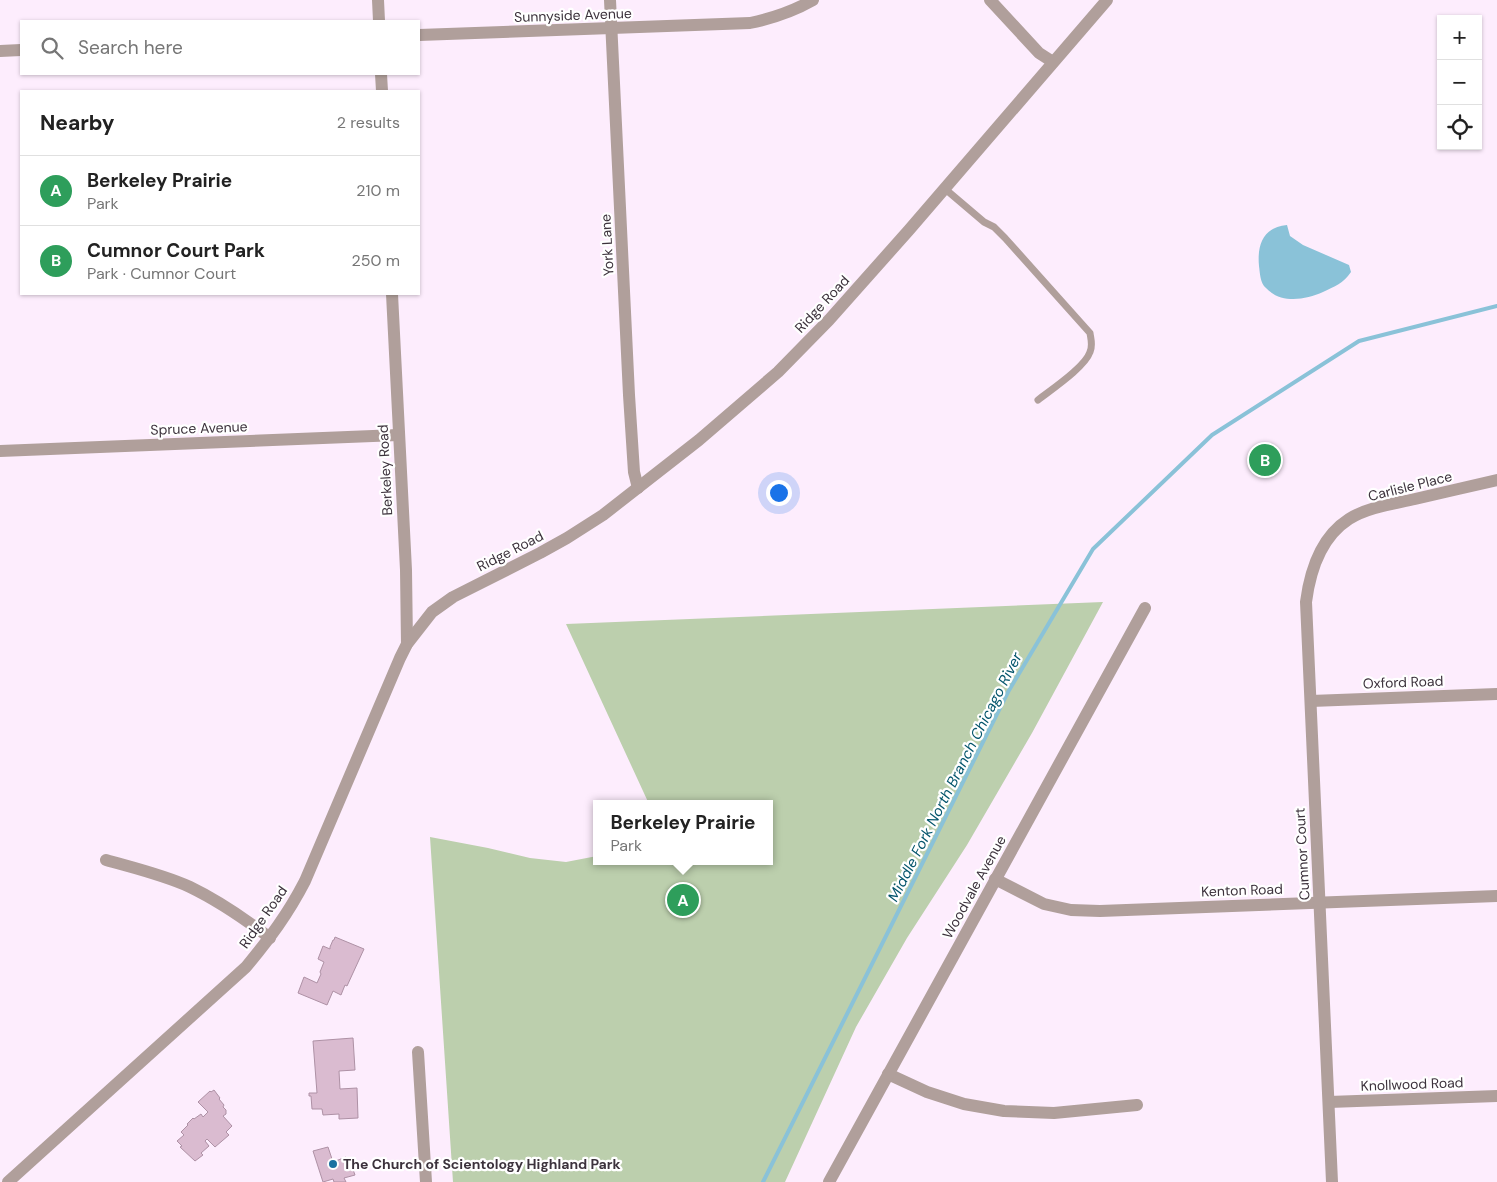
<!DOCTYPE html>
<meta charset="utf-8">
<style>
body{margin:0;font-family:"DM Sans",sans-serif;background:#f6f6f6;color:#222}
.controls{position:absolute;right:15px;top:15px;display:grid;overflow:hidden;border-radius:0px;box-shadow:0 1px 4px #0004}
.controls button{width:45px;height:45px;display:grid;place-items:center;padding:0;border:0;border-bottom:1px solid #e0e0e0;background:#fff;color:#222;font:25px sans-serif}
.you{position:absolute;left:778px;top:492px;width:18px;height:18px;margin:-12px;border:4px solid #fff;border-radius:50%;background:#1a73e8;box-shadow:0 0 0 8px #1a73e833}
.badge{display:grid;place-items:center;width:32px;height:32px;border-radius:50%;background:#db2777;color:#fff;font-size:16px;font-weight:700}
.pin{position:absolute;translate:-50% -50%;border:2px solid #fff;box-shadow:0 1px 5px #0006}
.popup{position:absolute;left:593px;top:800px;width:180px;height:65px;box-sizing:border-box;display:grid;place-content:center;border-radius:0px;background:#fff;filter:drop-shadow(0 1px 4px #0005);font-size:16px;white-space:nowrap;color:#767676}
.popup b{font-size:19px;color:#222}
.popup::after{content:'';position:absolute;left:50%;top:100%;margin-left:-10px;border:10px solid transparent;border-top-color:#fff}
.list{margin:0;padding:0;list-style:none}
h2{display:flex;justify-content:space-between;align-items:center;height:65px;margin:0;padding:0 20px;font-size:21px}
h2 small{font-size:16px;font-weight:400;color:#767676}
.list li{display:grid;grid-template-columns:32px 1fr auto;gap:15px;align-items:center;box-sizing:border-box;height:70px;padding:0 20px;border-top:1px solid #e0e0e0}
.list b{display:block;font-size:19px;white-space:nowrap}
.list p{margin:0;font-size:16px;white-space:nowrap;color:#767676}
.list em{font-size:16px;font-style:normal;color:#767676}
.icon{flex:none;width:28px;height:28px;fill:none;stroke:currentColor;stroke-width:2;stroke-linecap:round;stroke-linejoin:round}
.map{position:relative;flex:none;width:1497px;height:1182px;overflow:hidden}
.search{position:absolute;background:#fff;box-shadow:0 1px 4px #0004;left:20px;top:20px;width:400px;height:55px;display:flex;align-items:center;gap:12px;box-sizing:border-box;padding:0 18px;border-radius:0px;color:#767676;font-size:19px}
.panel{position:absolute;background:#fff;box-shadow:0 1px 4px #0004;left:20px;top:90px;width:400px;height:205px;border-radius:0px}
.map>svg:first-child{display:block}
.green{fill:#bccfad}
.water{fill:#8ac2d8}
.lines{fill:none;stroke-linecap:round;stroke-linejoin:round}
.stream{stroke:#8ac2d8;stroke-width:4}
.building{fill:#dabbd0;stroke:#ae91a5}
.service{stroke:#b09f9b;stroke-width:7}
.minor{stroke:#b09f9b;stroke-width:12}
.tertiary{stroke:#b09f9b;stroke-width:12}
.poi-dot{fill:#1a71a1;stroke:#fff;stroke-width:2}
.labels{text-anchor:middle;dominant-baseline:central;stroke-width:4.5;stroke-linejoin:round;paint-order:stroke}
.street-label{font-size:14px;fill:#3c323c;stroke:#fff}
.poi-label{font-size:14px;font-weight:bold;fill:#3c323c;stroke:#fff;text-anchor:start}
.water-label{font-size:15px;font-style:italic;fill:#04556c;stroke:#fff}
</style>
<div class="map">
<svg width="1497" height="1182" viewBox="0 0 1497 1182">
<rect width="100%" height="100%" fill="#fdedfd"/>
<!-- green -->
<polygon class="green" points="1103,602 1032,733 967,845 907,938 856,1027 785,1182 453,1182 430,837 488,848 530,858 566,862 597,856 597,861 769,861 769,804 649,804 566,624"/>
<!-- water -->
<path class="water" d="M 1287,225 L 1290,236 L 1303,245 L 1349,265 L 1351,272 C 1343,284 1335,286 1323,292 C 1305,300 1281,304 1266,288 C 1260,283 1260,273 1259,266 C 1257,245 1263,227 1287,225 Z"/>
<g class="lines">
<!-- stream -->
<polyline class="stream" points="763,1182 1008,692 1093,549 1212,435 1359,341 1497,306"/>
</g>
<!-- building -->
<g class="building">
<polygon points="335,937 364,949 347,986 345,985 341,995 333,991 327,1005 298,993 304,977 317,983 321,974 320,972 324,962 318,959 323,946 330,949 330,947 333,940 334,940"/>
<polygon points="353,1038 355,1070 339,1071 340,1089 357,1088 358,1118 339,1119 339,1114 323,1115 322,1109 312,1109 311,1096 309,1096 309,1093 317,1093 313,1041"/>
<polygon points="214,1090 220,1098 219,1099 224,1105 223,1107 226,1110 226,1114 223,1116 232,1126 226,1132 229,1135 215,1147 207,1139 205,1141 209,1146 201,1153 203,1155 195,1161 180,1147 182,1146 177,1141 184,1135 181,1132 188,1125 187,1124 193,1118 194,1119 201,1114 203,1117 208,1112 198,1102 210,1091 211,1092"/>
<polygon points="328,1147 333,1162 346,1157 348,1165 351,1164 355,1175 344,1178 346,1182 334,1182 333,1179 323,1182 313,1151"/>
</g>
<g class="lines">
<!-- service -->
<path class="service" d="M 944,188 L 984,222 L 994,227 L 1005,238 L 1090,333 C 1091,340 1093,345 1090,352 C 1085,367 1052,389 1038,400"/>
<!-- minor -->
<g class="minor">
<polyline points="610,0 629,395 634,472 638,488"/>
<polyline points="990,0 1039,53 1053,62"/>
<path d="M 419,35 L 750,23 C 774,18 792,12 813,0"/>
<polyline points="0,51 21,50"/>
<polyline points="0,451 398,435"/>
<polyline points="1311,701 1497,694"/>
<path d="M 106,860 C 134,868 164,875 190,887 C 219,901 245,919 270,938"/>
<polyline points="995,879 1044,904 1071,910 1100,911 1497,896"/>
<polyline points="418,1052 426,1182"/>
<polyline points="888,1074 927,1092 964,1104 1004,1111 1054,1113 1137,1105"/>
<polyline points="1329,1102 1497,1096"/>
<polyline points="829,1182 1145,608"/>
<path d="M 1332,1182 L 1306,602 C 1310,571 1321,537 1349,519 C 1368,507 1393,504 1415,499 C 1442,493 1470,486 1497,480"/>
</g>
<!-- tertiary -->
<g class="tertiary">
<polyline points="378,0 379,21"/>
<polyline points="381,74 382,91"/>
<polyline points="392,294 406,570 407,644"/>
<path d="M 8,1182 L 246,967 C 270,938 288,914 305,881 L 400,658 L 407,644 L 432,612 L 453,597 L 540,553 L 567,538 L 603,515 L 699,440 L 778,372 L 829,320 L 909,230 L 1107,0"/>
</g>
</g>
<!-- markers -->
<circle class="poi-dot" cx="333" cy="1164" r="5"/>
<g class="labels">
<!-- street labels -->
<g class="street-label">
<text transform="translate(573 15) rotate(-2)">Sunnyside Avenue</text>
<text transform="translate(607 245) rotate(-93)">York Lane</text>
<text transform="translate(822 304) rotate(-47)">Ridge Road</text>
<text transform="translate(199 428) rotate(-2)">Spruce Avenue</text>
<text transform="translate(385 470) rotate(-93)">Berkeley Road</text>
<text transform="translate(1410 486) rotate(-14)">Carlisle Place</text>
<text transform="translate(510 551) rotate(-27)">Ridge Road</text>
<text transform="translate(1403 682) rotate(-2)">Oxford Road</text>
<text transform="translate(1302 854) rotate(-93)">Cumnor Court</text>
<text transform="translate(974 887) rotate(-61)">Woodvale Avenue</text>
<text transform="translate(1242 890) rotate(-2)">Kenton Road</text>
<text transform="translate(263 917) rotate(-55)">Ridge Road</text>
<text transform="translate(1412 1084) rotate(-2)">Knollwood Road</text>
</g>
<!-- poi labels -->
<g class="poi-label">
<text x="343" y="1164">The Church of Scientology Highland Park</text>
</g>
<!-- water labels -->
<g class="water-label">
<text transform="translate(955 777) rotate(-63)">Middle Fork North Branch Chicago River</text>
</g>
</g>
</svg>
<div class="controls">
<button>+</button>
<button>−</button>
<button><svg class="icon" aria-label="locate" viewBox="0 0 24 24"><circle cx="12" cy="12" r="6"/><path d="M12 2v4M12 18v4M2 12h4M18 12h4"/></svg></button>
</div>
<div class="you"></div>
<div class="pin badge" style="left:683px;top:900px;background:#2e9e5b">A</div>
<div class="popup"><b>Berkeley Prairie</b>Park</div>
<div class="pin badge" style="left:1265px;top:460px;background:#2e9e5b">B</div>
<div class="search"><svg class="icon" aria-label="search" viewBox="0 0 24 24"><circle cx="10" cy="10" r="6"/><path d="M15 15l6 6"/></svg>Search here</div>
<section class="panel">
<h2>Nearby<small>2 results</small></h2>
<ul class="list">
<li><span class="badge" style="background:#2e9e5b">A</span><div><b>Berkeley Prairie</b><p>Park</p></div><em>210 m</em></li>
<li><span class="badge" style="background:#2e9e5b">B</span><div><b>Cumnor Court Park</b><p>Park · Cumnor Court</p></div><em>250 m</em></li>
</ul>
</section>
</div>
